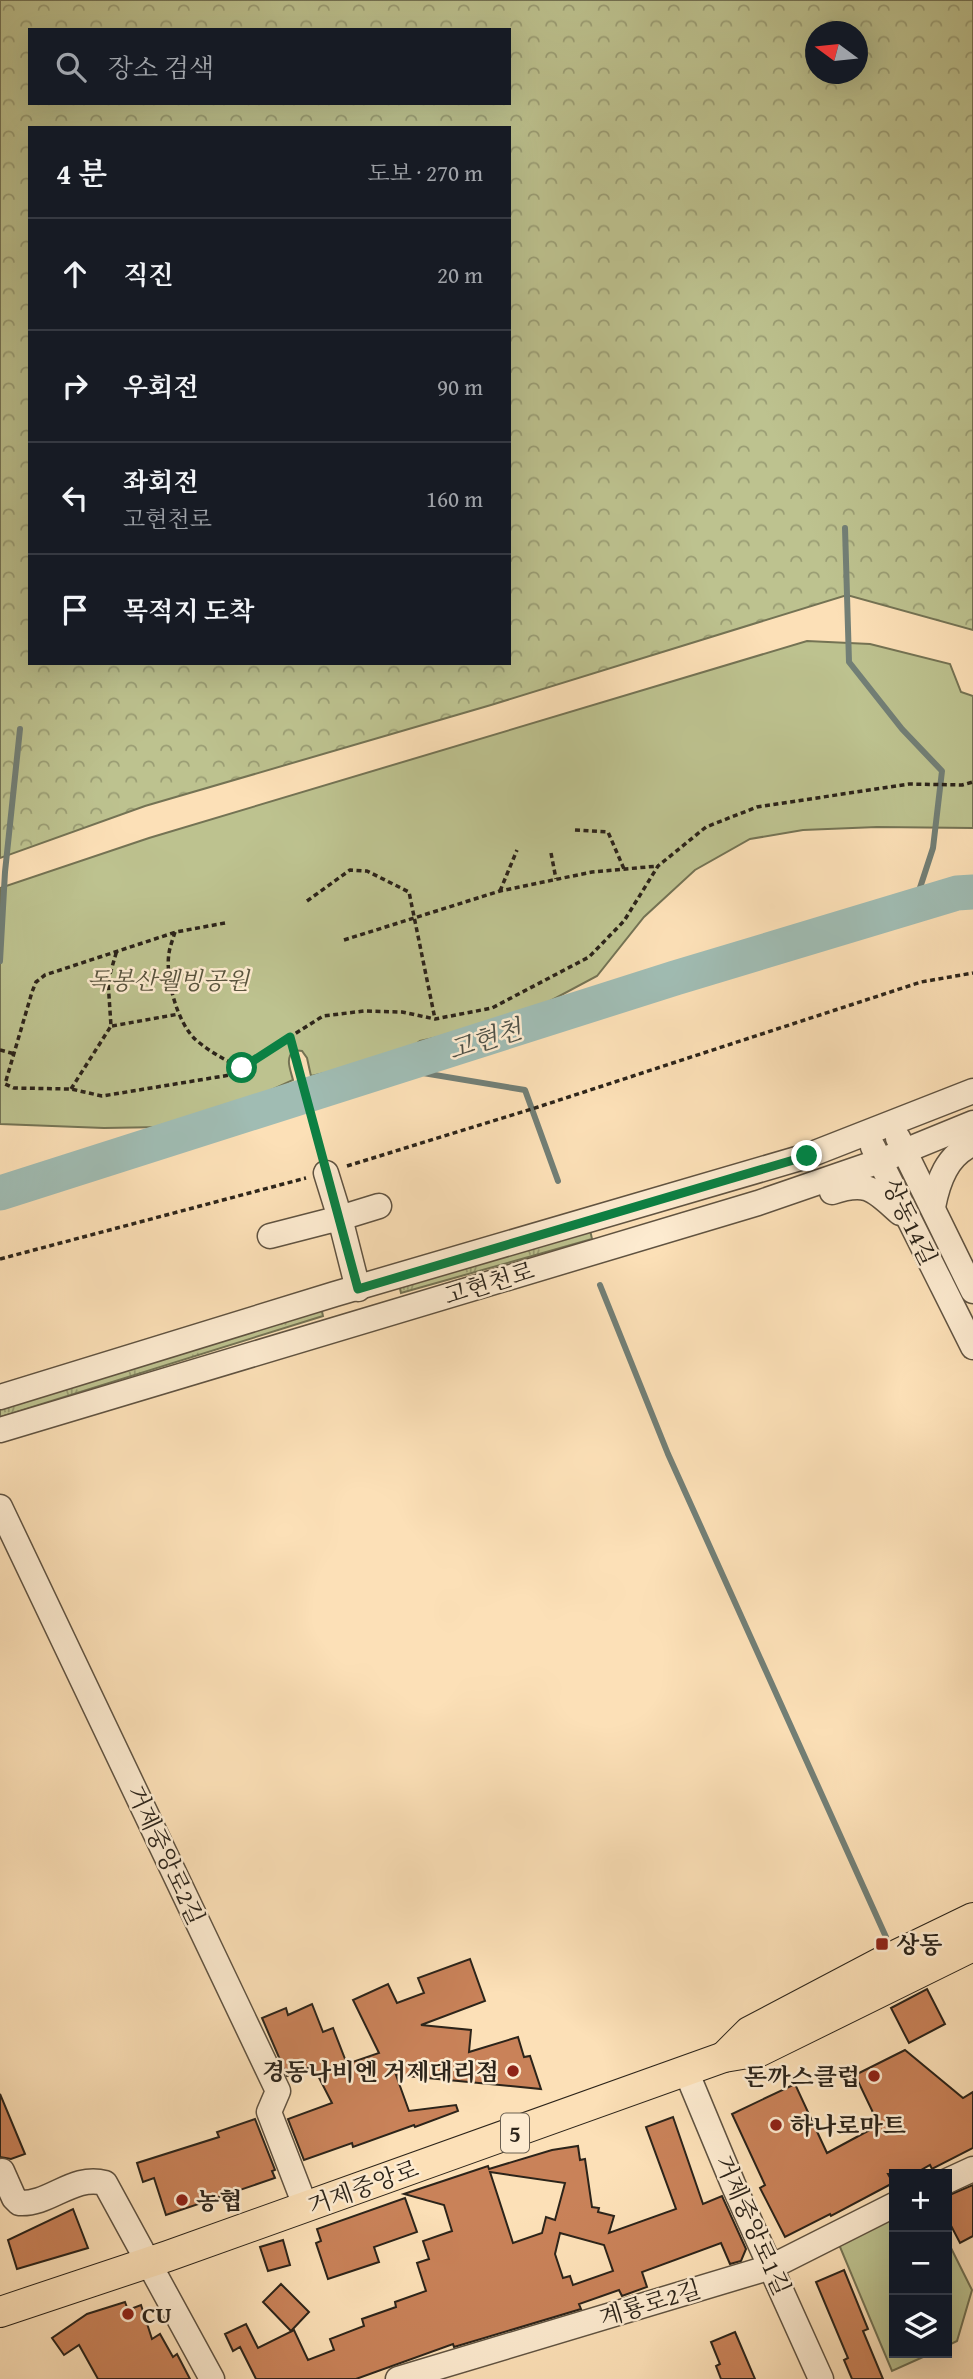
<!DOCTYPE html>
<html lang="ko">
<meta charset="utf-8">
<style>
body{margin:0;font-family:"Gentium Book Plus","Noto Serif KR",serif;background:#20242c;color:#f1f3f6}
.controls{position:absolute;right:21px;bottom:21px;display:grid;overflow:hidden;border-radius:0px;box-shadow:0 7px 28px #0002}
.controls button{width:63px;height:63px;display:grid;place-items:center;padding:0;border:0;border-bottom:2px solid #363941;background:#171b24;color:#f1f3f6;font:35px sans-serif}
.compass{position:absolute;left:805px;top:21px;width:63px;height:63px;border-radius:50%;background:#171b24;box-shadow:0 7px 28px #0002;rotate:285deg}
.stop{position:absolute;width:21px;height:21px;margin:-16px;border:5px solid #0b8043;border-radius:50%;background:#fff}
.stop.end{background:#0b8043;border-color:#fff;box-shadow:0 2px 7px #0008}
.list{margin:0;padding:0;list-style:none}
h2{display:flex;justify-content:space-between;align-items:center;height:91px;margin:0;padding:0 28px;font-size:30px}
h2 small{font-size:23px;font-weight:400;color:#9ea1a6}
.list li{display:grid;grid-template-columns:46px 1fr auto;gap:21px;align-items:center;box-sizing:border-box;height:112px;padding:0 28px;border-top:2px solid #363941}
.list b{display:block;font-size:26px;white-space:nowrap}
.list p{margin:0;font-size:23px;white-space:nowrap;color:#9ea1a6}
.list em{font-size:23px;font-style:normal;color:#9ea1a6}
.icon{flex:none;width:38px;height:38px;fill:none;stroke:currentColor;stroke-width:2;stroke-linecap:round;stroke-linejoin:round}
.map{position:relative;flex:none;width:973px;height:2379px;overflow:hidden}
.search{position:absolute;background:#171b24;box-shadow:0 7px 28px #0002;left:28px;top:28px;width:483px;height:77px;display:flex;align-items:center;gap:18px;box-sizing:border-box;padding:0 24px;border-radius:0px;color:#9ea1a6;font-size:26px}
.panel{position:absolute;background:#171b24;box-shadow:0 7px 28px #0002;left:28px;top:126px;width:483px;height:539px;border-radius:0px}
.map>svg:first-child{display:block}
.grass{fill:url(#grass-tufts);stroke:#747354;stroke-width:2}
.forest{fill:url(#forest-crowns);stroke:#747354;stroke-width:2;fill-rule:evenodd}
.green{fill:#bdc28f;stroke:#747354;stroke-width:2}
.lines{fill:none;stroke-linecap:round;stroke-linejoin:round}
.stream{stroke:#727f76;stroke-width:6}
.river{stroke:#a0bcb3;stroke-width:35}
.building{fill:#c98259;stroke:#2c241a;stroke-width:2;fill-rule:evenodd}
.minor-casing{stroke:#605341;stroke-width:27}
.major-casing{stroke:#2c241a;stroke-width:32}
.path{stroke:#2c241a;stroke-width:3.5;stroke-dasharray:5 3.5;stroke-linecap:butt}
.minor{stroke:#fdebd0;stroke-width:24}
.major{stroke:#fce0b7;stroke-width:30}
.route{stroke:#0b8043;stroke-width:9}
.poi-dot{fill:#8f2418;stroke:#fdebd0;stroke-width:2.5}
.labels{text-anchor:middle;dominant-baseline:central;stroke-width:5;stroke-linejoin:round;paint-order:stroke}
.shield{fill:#fdebd0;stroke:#6b6051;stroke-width:2}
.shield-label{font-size:23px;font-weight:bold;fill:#2c241a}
.park-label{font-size:24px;font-style:italic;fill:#58533d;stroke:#fdebd0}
.street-label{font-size:24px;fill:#2c241a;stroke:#fdebd0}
.poi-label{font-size:24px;font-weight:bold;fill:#2c241a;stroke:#fdebd0;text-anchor:start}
.water-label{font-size:26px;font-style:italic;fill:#4f5248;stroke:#fdebd0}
</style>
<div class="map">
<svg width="973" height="2379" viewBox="0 0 973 2379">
<defs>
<pattern id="grass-tufts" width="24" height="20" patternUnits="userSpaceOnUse" patternTransform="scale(1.75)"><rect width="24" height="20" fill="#bdc28f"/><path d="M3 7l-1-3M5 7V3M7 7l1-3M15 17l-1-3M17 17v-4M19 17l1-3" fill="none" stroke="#9a9d74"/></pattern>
<pattern id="forest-crowns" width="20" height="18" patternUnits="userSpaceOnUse" patternTransform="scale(1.75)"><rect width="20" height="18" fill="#bdc28f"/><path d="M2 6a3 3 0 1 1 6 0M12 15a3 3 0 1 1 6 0" fill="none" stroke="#9a9d74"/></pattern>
</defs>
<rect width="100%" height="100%" fill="#fce0b7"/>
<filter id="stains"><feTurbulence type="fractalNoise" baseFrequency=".00286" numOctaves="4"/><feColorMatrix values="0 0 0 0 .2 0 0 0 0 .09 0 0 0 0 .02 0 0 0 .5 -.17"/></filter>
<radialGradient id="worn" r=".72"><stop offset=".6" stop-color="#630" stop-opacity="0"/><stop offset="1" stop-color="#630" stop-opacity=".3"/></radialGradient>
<!-- grass -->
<g class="grass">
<polygon points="590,1230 592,1239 401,1293 399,1284"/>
<polygon points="321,1307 323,1316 0,1417 0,1407"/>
</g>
<!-- forest -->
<path class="forest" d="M 0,0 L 973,0 L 973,630 L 847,595 L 491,705 L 145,806 L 0,858 ZM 30,30 L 509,30 L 509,103 L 30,103 ZM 816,32 L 858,32 L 858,74 L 816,74 ZM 30,128 L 509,128 L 509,663 L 30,663 Z"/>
<!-- green -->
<g class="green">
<path d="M 807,641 L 870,644 L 950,664 L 961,692 L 973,696 L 973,828 L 877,827 L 803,830 L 750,839 L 695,870 L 644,917 L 597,976 L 537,1008 L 476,1029 L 420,1041 L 398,1057 L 311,1076 L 307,1058 L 302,1051 L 294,1050 C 285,1059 290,1068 293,1080 L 223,1112 L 163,1127 L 104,1128 L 0,1124 L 0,888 L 149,838 Z"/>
<polygon points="894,2205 894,2353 932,2353 892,2371 835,2235"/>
<polygon points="947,2240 972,2290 957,2341 947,2346"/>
</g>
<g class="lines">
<!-- stream -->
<g class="stream">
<polyline points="845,528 849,662 902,729 942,771 933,848 914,906"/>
<polyline points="0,961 5,872 20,729"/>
<polyline points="393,1068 525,1090 558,1181"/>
<polyline points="600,1285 668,1454 886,1937"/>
</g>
<!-- river -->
<polyline class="river" points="0,1193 675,978 957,893 973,892"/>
</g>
<!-- building -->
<g class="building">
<polygon points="470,1959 485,2001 421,2025 471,2030 469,2052 518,2037 524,2057 530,2056 541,2089 396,2075 409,2111 456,2105 458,2111 415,2127 414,2125 353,2147 352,2143 304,2160 288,2119 332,2103 313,2066 287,2076 262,2018 286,2008 288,2015 312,2004 323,2032 333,2028 347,2064 379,2053 353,2000 388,1984 397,2003 424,1993 418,1978"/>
<polygon points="927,1989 945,2024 909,2043 891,2008"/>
<polygon points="905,2050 963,2098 973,2092 973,2148 932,2169 930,2165 914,2174 888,2174 893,2183 831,2216 830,2214 785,2237 760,2188 765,2185 732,2114 795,2084 827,2153 879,2125 855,2075"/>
<polygon points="0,2094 25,2154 11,2159 0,2157"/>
<path d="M 673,2117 L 703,2204 L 722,2196 L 746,2249 L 741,2261 L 730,2264 L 721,2243 L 642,2272 L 647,2287 L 622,2296 L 619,2290 L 579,2304 L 581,2309 L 454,2347 L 453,2344 L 356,2379 L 256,2379 L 240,2347 L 233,2351 L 225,2334 L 246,2324 L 258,2348 L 294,2330 L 308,2360 L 334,2350 L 330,2339 L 364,2326 L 362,2319 L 396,2307 L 395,2302 L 426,2291 L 417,2263 L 429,2259 L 423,2241 L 452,2231 L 444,2205 L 404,2194 L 488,2166 L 489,2169 L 552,2150 L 578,2146 L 580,2160 L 585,2159 L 592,2207 L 599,2208 L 598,2212 L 614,2216 L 609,2233 L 676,2209 L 646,2127 ZM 490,2172 L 565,2183 L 555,2220 L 546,2217 L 542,2233 L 513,2243 ZM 560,2233 L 604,2245 L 613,2271 L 573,2285 L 570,2276 L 563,2278 L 555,2254 Z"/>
<polygon points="255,2119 275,2170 272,2171 275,2178 166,2215 154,2178 143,2182 137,2163 219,2137 217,2132"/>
<polygon points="973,2185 973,2236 960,2243 947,2218 947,2196"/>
<polygon points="405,2198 417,2232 374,2247 379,2262 328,2279 316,2243 321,2241 317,2229"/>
<polygon points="73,2209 88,2248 17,2269 8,2240"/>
<polygon points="283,2240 290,2265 268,2271 260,2247"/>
<polygon points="844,2270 868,2329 863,2331 883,2379 852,2379 844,2360 848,2358 816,2282"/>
<polygon points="281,2284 309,2312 291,2331 263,2302"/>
<polygon points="125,2302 128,2310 141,2305 152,2339 160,2334 173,2357 177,2354 190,2379 98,2379 79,2345 64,2355 52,2338 87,2314"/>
<polygon points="735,2332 755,2379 721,2379 716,2366 720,2364 711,2342"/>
</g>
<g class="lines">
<!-- minor casing -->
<g class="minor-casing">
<g id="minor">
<polyline points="898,1138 973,1291"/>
<polyline points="873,1147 973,1347"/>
<polyline points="326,1173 340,1218 379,1206"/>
<path d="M 832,1192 C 868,1180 874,1190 900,1213"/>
<path d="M 933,1207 C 938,1181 947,1155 973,1144"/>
<polyline points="270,1236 340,1218 358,1289"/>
<polyline points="0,1397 335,1294 807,1156 973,1091"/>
<polyline points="0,1430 758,1203 880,1161 973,1123"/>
<polyline points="0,1507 278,2091 269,2112 306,2208"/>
<polyline points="686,2071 733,2184 821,2379"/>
<path d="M 2,2171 L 14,2198 L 19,2203 C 50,2205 73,2174 105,2183 L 212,2379"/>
<polyline points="947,2181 973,2169"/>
<polyline points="398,2379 771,2267 894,2205"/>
</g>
</g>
<!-- major casing -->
<g class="major-casing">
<g id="major">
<polyline points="724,2057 749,2032 880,1963 973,1918"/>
<polyline points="0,2312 168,2256 724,2057 760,2051 973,1946"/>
</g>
</g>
<!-- path -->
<g class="path">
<polyline points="575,830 608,832 624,869"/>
<polyline points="551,853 556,879"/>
<polyline points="500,891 517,850"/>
<polyline points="307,901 350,870 367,871 409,892 435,1019"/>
<polyline points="225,923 176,932 45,975 36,982 32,992 5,1084 14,1088 71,1089 102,1096 230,1075 323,1016 364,1011 402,1012 435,1019 492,1008 589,957 624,921 658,866 706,827 757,807 909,784 962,785 973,782"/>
<path d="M 175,932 C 173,939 170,946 169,953 C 165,977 177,1023 196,1040 C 210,1052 225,1060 242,1068"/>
<polyline points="344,940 500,891 592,872 658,866"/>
<polyline points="112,1026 179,1014"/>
<polyline points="290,1037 321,1154"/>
<polyline points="0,1050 15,1054"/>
<polyline points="71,1089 111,1026 108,981 117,950"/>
<polyline points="347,1166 538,1107 921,982 973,973"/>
<polyline points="0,1259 306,1178"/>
</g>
<!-- minor -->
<use href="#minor" class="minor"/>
<!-- major -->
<use href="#major" class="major"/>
</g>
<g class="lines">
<!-- route -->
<polyline class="route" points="242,1068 290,1037 358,1289 807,1156"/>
</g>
<!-- markers -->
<g class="poi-dot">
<rect x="875" y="1937" width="14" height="14" rx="3.5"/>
<circle cx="513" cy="2071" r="7"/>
<circle cx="874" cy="2076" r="7"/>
<circle cx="776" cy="2125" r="7"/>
<circle cx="182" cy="2200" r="7"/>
<circle cx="128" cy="2314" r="7"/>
</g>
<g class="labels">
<!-- shield labels -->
<rect class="shield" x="501" y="2113.5" width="28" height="39" rx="5"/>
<g class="shield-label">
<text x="515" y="2133">5</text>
</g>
<!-- park labels -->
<g class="park-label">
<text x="168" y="980">독봉산웰빙공원</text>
</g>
<!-- street labels -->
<g class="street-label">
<text transform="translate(910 1222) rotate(64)">상동14길</text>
<text transform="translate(489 1283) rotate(-17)">고현천로</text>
<text transform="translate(166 1855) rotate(65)">거제중앙로2길</text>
<text transform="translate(363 2187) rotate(-20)">거제중앙로</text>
<text transform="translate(753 2225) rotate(66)">거제중앙로1길</text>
<text transform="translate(650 2303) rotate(-17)">계룡로2길</text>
</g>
<!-- poi labels -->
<g class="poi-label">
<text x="896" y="1944">상동</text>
<text x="499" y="2071" text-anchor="end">경동나비엔 거제대리점</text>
<text x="860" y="2076" text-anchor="end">돈까스클럽</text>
<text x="790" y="2125">하나로마트</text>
<text x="196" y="2200">농협</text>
<text x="142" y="2314">CU</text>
</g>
<!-- water labels -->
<g class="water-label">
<text transform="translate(485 1039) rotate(-18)">고현천</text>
</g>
</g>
<rect width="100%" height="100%" filter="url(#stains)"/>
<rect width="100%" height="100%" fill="url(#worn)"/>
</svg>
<div class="controls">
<button>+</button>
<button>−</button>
<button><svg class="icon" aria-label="layers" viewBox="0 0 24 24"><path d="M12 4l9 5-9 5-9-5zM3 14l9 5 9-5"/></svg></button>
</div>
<svg class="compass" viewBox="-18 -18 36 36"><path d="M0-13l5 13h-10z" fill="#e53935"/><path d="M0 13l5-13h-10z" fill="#9ea1a6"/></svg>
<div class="stop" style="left:242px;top:1068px"></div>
<div class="stop end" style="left:807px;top:1156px"></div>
<div class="search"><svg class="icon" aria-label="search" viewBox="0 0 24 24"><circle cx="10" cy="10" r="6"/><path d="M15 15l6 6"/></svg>장소 검색</div>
<section class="panel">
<h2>4 분<small>도보 · 270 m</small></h2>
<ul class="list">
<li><svg class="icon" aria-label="ahead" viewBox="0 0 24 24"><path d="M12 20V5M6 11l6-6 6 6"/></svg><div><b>직진</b></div><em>20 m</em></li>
<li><svg class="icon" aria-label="right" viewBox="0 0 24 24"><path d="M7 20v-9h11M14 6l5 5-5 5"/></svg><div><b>우회전</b></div><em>90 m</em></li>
<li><svg class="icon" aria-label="left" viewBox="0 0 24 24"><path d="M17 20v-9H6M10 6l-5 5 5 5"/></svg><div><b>좌회전</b><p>고현천로</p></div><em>160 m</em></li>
<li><svg class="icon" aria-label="arrive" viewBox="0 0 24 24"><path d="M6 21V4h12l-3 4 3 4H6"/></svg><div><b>목적지 도착</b></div></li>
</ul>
</section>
</div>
